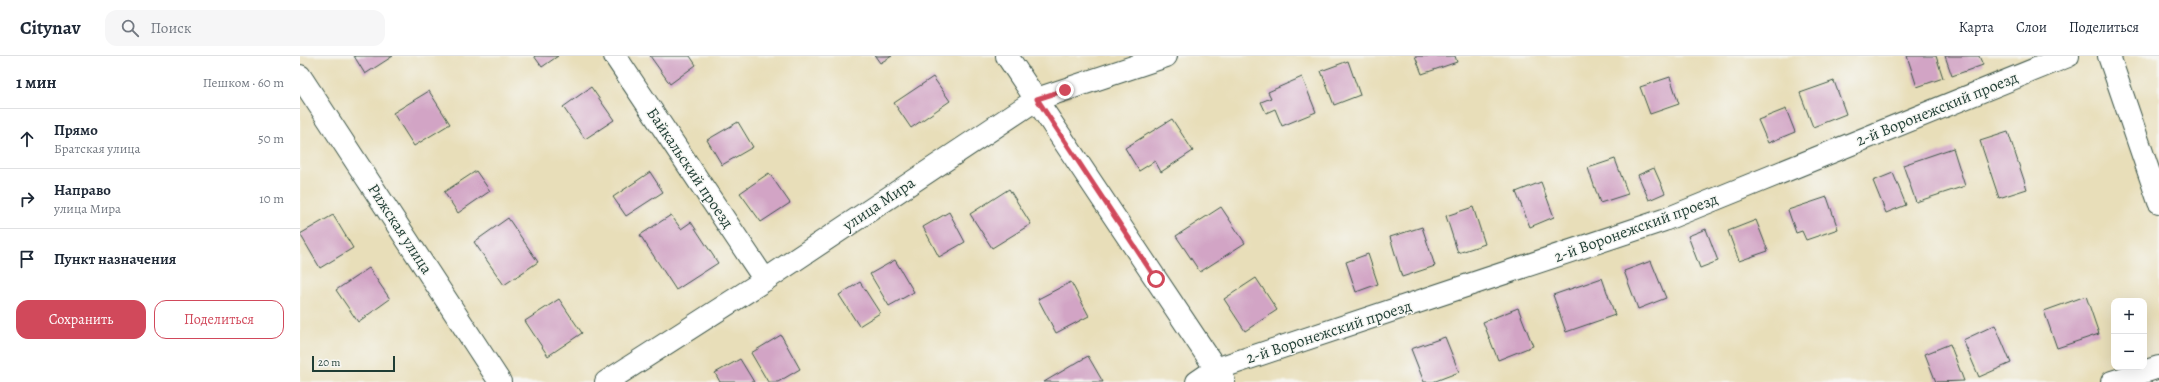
<!DOCTYPE html>
<html lang="ru">
<meta charset="utf-8">
<style>
body{margin:0;font-family:Alegreya,serif;background:#f6f6f7;color:#1f2937}
.controls{position:absolute;right:12px;bottom:12px;display:grid;overflow:hidden;border-radius:8px;box-shadow:0 4px 16px #0002}
.controls button{width:36px;height:36px;display:grid;place-items:center;padding:0;border:0;border-bottom:1px solid #e0e1e3;background:#fff;color:#1f2937;font:20px sans-serif}
.scale{position:absolute;left:12px;bottom:10px;width:83px;box-sizing:border-box;padding-left:4px;border:2px solid #1f3d34;border-top:0;font-size:11px;line-height:14px;white-space:nowrap;color:#1f3d34;-webkit-text-stroke:3px #f6f6f2;paint-order:stroke}
.stop{position:absolute;width:12px;height:12px;margin:-9px;border:3px solid #d1495b;border-radius:50%;background:#fff}
.stop.end{background:#d1495b;border-color:#fff;box-shadow:0 1px 4px #0008}
.list{margin:0;padding:0;list-style:none}
h2{display:flex;justify-content:space-between;align-items:center;height:52px;margin:0;padding:0 16px;font-size:17px}
h2 small{font-size:13px;font-weight:400;color:#747a83}
.list li{display:grid;grid-template-columns:26px 1fr auto;gap:12px;align-items:center;box-sizing:border-box;height:60px;padding:0 16px;border-top:1px solid #e0e1e3}
.list b{display:block;font-size:15px;white-space:nowrap}
.list p{margin:0;font-size:13px;white-space:nowrap;color:#747a83}
.list em{font-size:13px;font-style:normal;color:#747a83}
.actions{display:flex;gap:8px;padding:12px 16px}
.actions a{flex:1;padding:9px 0;border:1px solid #d1495b;border-radius:12px;text-align:center;font-size:14px;color:#d1495b}
.actions .main{background:#d1495b;color:#fff}
.icon{flex:none;width:22px;height:22px;fill:none;stroke:currentColor;stroke-width:2;stroke-linecap:round;stroke-linejoin:round}
.map{position:relative;flex:none;width:1859px;height:326px;overflow:hidden}
header{display:flex;align-items:center;gap:24px;box-sizing:border-box;height:56px;padding:0 20px;background:#fff;border-bottom:1px solid #e0e1e3}
header strong{font-size:19px}
nav{display:flex;gap:22px;margin-inline-start:auto;font-size:14px}
.search{width:280px;height:36px;background:#f6f6f7;display:flex;align-items:center;gap:10px;box-sizing:border-box;padding:0 14px;border-radius:12px;color:#747a83;font-size:15px}
main{display:flex}
aside{flex:1;background:#fff}
.map>svg:first-child{display:block}
.building{fill:#d2a4c5}
.lines{fill:none;stroke-linecap:round;stroke-linejoin:round}
.minor-casing{stroke:#3d5548;stroke-width:24}
.minor{stroke:#fff;stroke-width:22}
.route{stroke:#d1495b;stroke-width:5}
.labels{text-anchor:middle;dominant-baseline:central;stroke-width:3;stroke-linejoin:round;paint-order:stroke}
.street-label{font-size:16px;fill:#1f3d34;stroke:#f6f6f2}
</style>
<header>
<strong>Citynav</strong>
<div class="search"><svg class="icon" aria-label="search" viewBox="0 0 24 24"><circle cx="10" cy="10" r="6"/><path d="M15 15l6 6"/></svg>Поиск</div>
<nav><a>Карта</a><a>Слои</a><a>Поделиться</a></nav>
</header>
<main>
<aside>
<h2>1 мин<small>Пешком · 60 m</small></h2>
<ul class="list">
<li><svg class="icon" aria-label="ahead" viewBox="0 0 24 24"><path d="M12 20V5M6 11l6-6 6 6"/></svg><div><b>Прямо</b><p>Братская улица</p></div><em>50 m</em></li>
<li><svg class="icon" aria-label="right" viewBox="0 0 24 24"><path d="M7 20v-9h11M14 6l5 5-5 5"/></svg><div><b>Направо</b><p>улица Мира</p></div><em>10 m</em></li>
<li><svg class="icon" aria-label="arrive" viewBox="0 0 24 24"><path d="M6 21V4h12l-3 4 3 4H6"/></svg><div><b>Пункт назначения</b></div></li>
</ul>
<div class="actions"><a class="main">Сохранить</a><a>Поделиться</a></div>
</aside>
<div class="map">
<svg width="1859" height="326" viewBox="0 0 1859 326">
<rect width="100%" height="100%" fill="#f6f6f2"/>
<filter id="ink" filterUnits="userSpaceOnUse"><feTurbulence type="fractalNoise" baseFrequency=".025" numOctaves="2"/><feDisplacementMap in="SourceGraphic" scale="8" xChannelSelector="R" yChannelSelector="G"/><feConvolveMatrix kernelMatrix="1 2 1 2 8 2 1 2 1" color-interpolation-filters="sRGB"/></filter>
<filter id="wash" filterUnits="userSpaceOnUse"><feTurbulence type="fractalNoise" baseFrequency=".012" numOctaves="4" result="noise"/><feDisplacementMap in="SourceGraphic" scale="16" xChannelSelector="R" yChannelSelector="G"/><feGaussianBlur stdDeviation="0.9" result="paint"/><feColorMatrix in="noise" values="0 0 0 0 0 0 0 0 0 0 0 0 0 0 0 0 0 1.4 0 .05"/><feComposite in="paint" operator="in"/></filter>
<g filter="url(#wash)">
<rect width="100%" height="100%" fill="#e8deb9"/>
<g id="blocks">
<!-- building -->
<g class="building">
<polygon points="54,0 93,0 65,18"/>
<polygon points="234,0 258,0 242,11"/>
<polygon points="350,0 390,0 396,9 370,28"/>
<polygon points="575,0 592,0 580,7"/>
<polygon points="1115,0 1155,0 1157,6 1122,18"/>
<polygon points="1607,0 1636,0 1643,22 1617,31"/>
<polygon points="1645,0 1679,0 1683,9 1652,20"/>
<polygon points="1048,5 1060,39 1034,49 1021,15"/>
<polygon points="633,21 650,45 611,72 594,47"/>
<polygon points="1002,21 1016,56 982,70 975,53 966,57 961,46 971,42 968,36"/>
<polygon points="1370,21 1379,48 1350,58 1340,31"/>
<polygon points="1534,25 1546,58 1513,71 1500,37"/>
<polygon points="291,31 314,64 285,83 263,51"/>
<polygon points="129,35 150,68 114,90 93,57"/>
<polygon points="1486,53 1495,76 1468,87 1458,64"/>
<polygon points="872,63 893,95 861,116 855,105 839,115 825,92"/>
<polygon points="438,66 453,91 422,109 407,84"/>
<polygon points="1708,76 1727,133 1699,142 1680,85"/>
<polygon points="1653,92 1665,130 1616,146 1603,109"/>
<polygon points="1315,103 1328,138 1300,147 1288,112"/>
<polygon points="1354,112 1365,137 1349,144 1338,119"/>
<polygon points="176,115 190,135 158,157 144,136"/>
<polygon points="350,116 363,136 326,160 313,141"/>
<polygon points="469,117 490,147 461,166 440,137"/>
<polygon points="1593,117 1606,149 1586,157 1573,125"/>
<polygon points="1241,126 1254,161 1230,171 1216,136"/>
<polygon points="709,133 731,168 692,192 670,158"/>
<polygon points="1527,141 1538,173 1506,184 1502,175 1496,177 1488,154"/>
<polygon points="921,151 945,187 900,216 876,180"/>
<polygon points="1173,151 1185,188 1158,197 1146,160"/>
<polygon points="649,156 665,186 639,201 623,171"/>
<polygon points="33,159 53,192 20,212 0,178"/>
<polygon points="371,159 381,173 391,166 418,207 376,234 340,179"/>
<polygon points="208,162 238,206 204,229 174,186"/>
<polygon points="1456,164 1468,195 1439,205 1428,175"/>
<polygon points="1122,171 1135,210 1102,221 1090,181"/>
<polygon points="1406,173 1418,205 1400,212 1388,180"/>
<polygon points="1068,198 1078,228 1056,236 1046,206"/>
<polygon points="595,204 614,236 589,250 570,218"/>
<polygon points="1351,205 1366,242 1338,253 1324,215"/>
<polygon points="69,212 90,243 58,266 36,234"/>
<polygon points="956,222 977,254 945,275 924,243"/>
<polygon points="1302,222 1315,259 1266,276 1253,239"/>
<polygon points="560,226 580,257 559,270 539,239"/>
<polygon points="771,226 789,260 756,277 738,243"/>
<polygon points="1786,240 1799,278 1757,292 1744,255"/>
<polygon points="259,243 282,277 248,300 225,265"/>
<polygon points="1218,252 1233,290 1198,304 1183,266"/>
<polygon points="1695,269 1711,307 1679,321 1663,284"/>
<polygon points="481,279 500,313 478,326 468,326 451,297"/>
<polygon points="1145,281 1159,316 1133,326 1124,326 1111,293"/>
<polygon points="1650,288 1664,325 1636,326 1625,298"/>
<polygon points="788,300 803,326 744,326"/>
<polygon points="440,303 454,326 420,326 415,317"/>
</g>
</g>
</g>
<g filter="url(#ink)">
<use href="#blocks" fill-opacity="0" stroke="#3d5548" stroke-width="1"/>
<g class="lines">
<!-- minor casing -->
<g class="minor-casing">
<g id="minor">
<polyline points="315,0 465,224"/>
<polyline points="707,0 924,325"/>
<polyline points="1809,0 1859,146"/>
<polyline points="0,20 200,326"/>
<polyline points="306,326 465,224 737,43 866,0"/>
<polyline points="897,326 916,313 1364,164 1768,0"/>
<polyline points="1812,326 1859,311"/>
</g>
</g>
<!-- minor -->
<use href="#minor" class="minor"/>
</g>
</g>
<g class="lines" filter="url(#ink)">
<!-- route -->
<polyline class="route" points="765,34 737,43 856,223"/>
</g>
<g class="labels">
<!-- street labels -->
<g class="street-label">
<text transform="translate(1637 53) rotate(-22)">2-й Воронежский проезд</text>
<text transform="translate(390 112) rotate(56)">Байкальский проезд</text>
<text transform="translate(579 148) rotate(-34)">улица Мира</text>
<text transform="translate(1336 172) rotate(-20)">2-й Воронежский проезд</text>
<text transform="translate(100 173) rotate(57)">Рижская улица</text>
<text transform="translate(1029 276) rotate(-18)">2-й Воронежский проезд</text>
</g>
</g>
</svg>
<div class="controls">
<button>+</button>
<button>−</button>
</div>
<div class="scale">20 m</div>
<div class="stop" style="left:856px;top:223px"></div>
<div class="stop end" style="left:765px;top:34px"></div>
</div>
</main>
